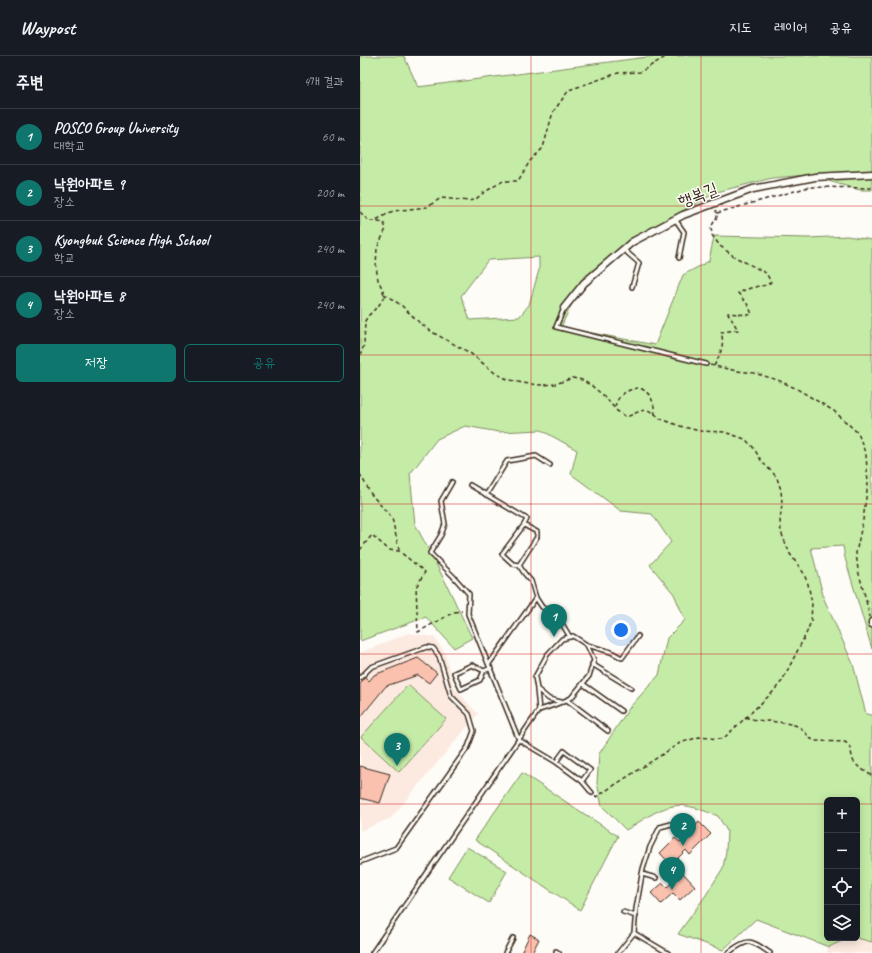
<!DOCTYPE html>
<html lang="ko">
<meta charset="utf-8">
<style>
body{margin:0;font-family:Caveat,"Poor Story",sans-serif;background:#242831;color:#f1f3f6}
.controls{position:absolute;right:12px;bottom:12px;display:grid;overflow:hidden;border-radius:6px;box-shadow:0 2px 10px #0003}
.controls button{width:36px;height:36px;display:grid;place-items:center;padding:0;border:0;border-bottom:1px solid #363941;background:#171b24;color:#f1f3f6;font:20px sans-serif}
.you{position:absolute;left:261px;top:574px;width:14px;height:14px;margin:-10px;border:3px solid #fff;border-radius:50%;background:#1a73e8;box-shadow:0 0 0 6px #1a73e833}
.badge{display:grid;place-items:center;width:26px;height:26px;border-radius:50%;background:#0f766e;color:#fff;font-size:13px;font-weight:700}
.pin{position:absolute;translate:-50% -33px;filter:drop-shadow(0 1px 2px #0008)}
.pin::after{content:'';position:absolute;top:21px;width:14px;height:12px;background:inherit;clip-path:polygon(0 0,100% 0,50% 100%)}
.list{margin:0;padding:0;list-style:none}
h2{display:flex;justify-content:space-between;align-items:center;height:52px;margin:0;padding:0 16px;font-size:17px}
h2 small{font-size:13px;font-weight:400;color:#9ea1a6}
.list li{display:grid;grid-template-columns:26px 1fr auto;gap:12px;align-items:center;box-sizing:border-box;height:56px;padding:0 16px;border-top:1px solid #363941}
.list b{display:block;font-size:15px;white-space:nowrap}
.list p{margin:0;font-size:13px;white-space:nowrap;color:#9ea1a6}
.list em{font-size:13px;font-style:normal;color:#9ea1a6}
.actions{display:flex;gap:8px;padding:12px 16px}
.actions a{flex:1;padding:9px 0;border:1px solid #0f766e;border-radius:6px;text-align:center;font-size:14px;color:#0f766e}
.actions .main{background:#0f766e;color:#fff}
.icon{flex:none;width:22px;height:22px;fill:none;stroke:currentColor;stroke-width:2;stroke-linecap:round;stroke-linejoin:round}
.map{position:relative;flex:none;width:512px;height:897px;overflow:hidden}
header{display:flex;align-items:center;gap:24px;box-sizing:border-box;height:56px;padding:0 20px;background:#171b24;border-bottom:1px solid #363941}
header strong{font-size:19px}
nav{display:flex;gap:22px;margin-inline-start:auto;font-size:14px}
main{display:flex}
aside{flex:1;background:#171b24}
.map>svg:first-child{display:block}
.built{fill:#fceae1}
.green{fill:#c5eca7;stroke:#808b62;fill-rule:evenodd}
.building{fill:#fac1af;stroke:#3b2a1e}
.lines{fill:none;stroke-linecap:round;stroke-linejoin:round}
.service-casing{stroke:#3b2a1e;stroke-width:6}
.minor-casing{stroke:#3b2a1e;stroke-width:9}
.path{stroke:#3b2a1e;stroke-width:1.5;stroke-dasharray:4 3;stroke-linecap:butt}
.service{stroke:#fdfcf7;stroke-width:3}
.minor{stroke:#fdfcf7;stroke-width:6}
.grid{fill:none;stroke:#d62828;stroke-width:1;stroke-opacity:0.55}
.labels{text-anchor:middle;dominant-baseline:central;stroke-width:3;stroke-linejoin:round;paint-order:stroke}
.street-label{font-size:17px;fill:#3b2a1e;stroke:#fdfcf7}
</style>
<header>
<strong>Waypost</strong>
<nav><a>지도</a><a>레이어</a><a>공유</a></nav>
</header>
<main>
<aside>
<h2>주변<small>4개 결과</small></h2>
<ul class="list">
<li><span class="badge">1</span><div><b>POSCO Group University</b><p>대학교</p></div><em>60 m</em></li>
<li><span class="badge">2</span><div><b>낙원아파트 9</b><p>장소</p></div><em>200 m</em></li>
<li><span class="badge">3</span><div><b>Kyongbuk Science High School</b><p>학교</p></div><em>240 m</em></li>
<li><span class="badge">4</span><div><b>낙원아파트 8</b><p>장소</p></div><em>240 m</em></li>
</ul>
<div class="actions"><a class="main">저장</a><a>공유</a></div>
</aside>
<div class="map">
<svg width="512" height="897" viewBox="0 0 512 897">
<rect width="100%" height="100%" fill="#fdfcf7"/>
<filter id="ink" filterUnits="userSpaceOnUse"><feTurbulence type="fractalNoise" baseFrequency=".025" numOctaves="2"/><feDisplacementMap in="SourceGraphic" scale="8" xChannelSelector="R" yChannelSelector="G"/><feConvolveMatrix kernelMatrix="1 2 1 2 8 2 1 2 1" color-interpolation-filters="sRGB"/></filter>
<g filter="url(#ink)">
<!-- built -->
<g class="built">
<polygon points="48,577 74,581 85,597 93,630 118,658 31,762 0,775 0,597"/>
<polygon points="488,882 497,882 512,886 512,897 466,897 469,891"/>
</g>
<!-- green -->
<g class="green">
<path d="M 0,0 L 44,0 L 58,31 L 295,0 L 512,0 L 512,134 L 500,134 L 447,119 L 412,122 L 357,136 L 299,168 L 270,186 L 253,202 L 223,224 L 201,271 L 295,289 L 323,219 L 349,205 L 354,180 L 449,182 L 487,180 L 512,184 L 512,593 L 485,502 L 483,490 L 451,492 L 464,543 L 493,608 L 506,658 L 512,659 L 512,886 L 497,882 L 497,744 L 467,744 L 467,882 L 488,882 L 469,891 L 396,863 L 363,894 L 318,878 L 346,839 L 363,812 L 366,795 L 367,775 L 358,760 C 345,755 326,747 313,750 C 296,753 280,766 266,774 L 242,750 L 237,727 L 239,698 L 270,651 L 299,619 L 307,582 L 325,564 L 314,538 L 290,509 L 311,486 L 292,458 L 261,455 L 211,418 L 217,394 L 181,374 L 139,376 L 105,370 L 77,383 L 50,418 L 55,468 L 86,527 L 112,582 L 94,592 L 66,561 L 0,585 ZM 179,201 L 179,214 L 169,249 L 159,261 L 110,264 L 101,240 L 128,204 Z"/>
<polygon points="48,629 86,663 39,716 1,681"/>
<polygon points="162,717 258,780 220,854 115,784"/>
<polygon points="107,791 147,815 129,847 88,821"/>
</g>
<!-- building -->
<g class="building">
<polygon points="58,602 77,617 69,627 58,619 26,630 0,662 0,628 5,621 9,625 14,619"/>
<polygon points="0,710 30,718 20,747 0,742"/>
<polygon points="339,766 351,778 330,799 326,794 311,809 300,797 315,782 320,786"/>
<polygon points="323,817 335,830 320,844 313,837 301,848 291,837 303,827 307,831"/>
<polygon points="170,878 179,883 172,897 161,897"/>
</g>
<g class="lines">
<!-- service casing -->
<g class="service-casing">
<g id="service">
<polyline points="315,163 324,176 319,202"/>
<polyline points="263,193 279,207 272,231"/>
<polyline points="204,252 196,271 346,308"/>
<polyline points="92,426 81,445 85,468 81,479 70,497 93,520 109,538 108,558 159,684 196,706 222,725 230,714 204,695 196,706"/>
<polyline points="110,429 167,463 164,469"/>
<polyline points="126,439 147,405 176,400 190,409"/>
<polyline points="159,509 177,481 177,476 164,469 142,498 153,508 159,509 164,517 171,525 176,542 182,551 198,561 210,581"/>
<polyline points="227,589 251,596 262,602 278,580"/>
<polyline points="129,608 176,542"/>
<polyline points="232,608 271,632"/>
<polyline points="124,615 112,609 94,617 101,633 120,624 124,615 131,612"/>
<polyline points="0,622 11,611 67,591 73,592 79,600 91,640 109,658 114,675 108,691 36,792 0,806"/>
<polyline points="223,628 261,655"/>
<polyline points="177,634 179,654"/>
<polyline points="207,644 248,675"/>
<polyline points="222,725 232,737"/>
<polyline points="282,818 296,822"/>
<polyline points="263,856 276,860"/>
<polyline points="274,877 308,897"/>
<path d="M 12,897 L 179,654 C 190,651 200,647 211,642 L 229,620 L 234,604 L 227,589 L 213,580 L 202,583 L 187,599 L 175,621 L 177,633 L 189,643 L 201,646"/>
<polyline points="145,897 153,882"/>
<polyline points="196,897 196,895 199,897"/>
<polyline points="258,897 274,877 276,853 283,813 290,791 300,771 315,767 327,770"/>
<path d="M 368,897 C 389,882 389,883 410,897"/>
</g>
</g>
<!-- minor casing -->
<g class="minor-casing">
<g id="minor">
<polyline points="204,252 224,227 272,186 323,159 393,133 455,121 512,118"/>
<polyline points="512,566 512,568"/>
</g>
</g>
<!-- path -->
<g class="path">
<polyline points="0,156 9,165 14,165 33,155 67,151 81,142 109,145 116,143 123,137 143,125 158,125 170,105 183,92 193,56 209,34 258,17 280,16 307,0"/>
<polyline points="357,157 449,131 512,132"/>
<polyline points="24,238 41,249 60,267 72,276 110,297 135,317 147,323 162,327 181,329 195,328 213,322 222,324 232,330 244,340 257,355 265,360 269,360 280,355 288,354 295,358 301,363 320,370 339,375 364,376 385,383 393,391 402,406 414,418 417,422 421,434 422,448 420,464 421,476 430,498 443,516 448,528 452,547 451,565 447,576 422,625 412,637 365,681 360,683 339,681 320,687 236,741 235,740"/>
<polyline points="0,300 4,289 5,265 8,260 19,249 24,241 23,234 18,224 16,210 17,192 26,173 24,167 14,165"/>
<polyline points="350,309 377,315 394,317 418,324 437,333 474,355 498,377 506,399 508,427 503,464 496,497 498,514 506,544 512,547"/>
<path d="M 354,310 C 360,299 365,289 361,276 L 378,274 L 368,257 L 388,259 L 392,258 L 388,249 L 378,237 C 383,235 389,232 395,231 C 401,229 405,231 411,226 L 406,217 L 375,201 L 360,190 L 352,179 L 351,171 L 357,161 L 356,154"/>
<path d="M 255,351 C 257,339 269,332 280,332 C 291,337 294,346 295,358"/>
<polyline points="0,418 11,438 32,462 39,494"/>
<polyline points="0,494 12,479 29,494 39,495 65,516 56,531 58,576 94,556 102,555"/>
<polyline points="506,545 510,561"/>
<path d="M 385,661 C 403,667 421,664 437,670 C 446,673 447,683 456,685 L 485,686 C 493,691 490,699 494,706 C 498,712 506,715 512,720"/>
</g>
<!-- service -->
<use href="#service" class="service"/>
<!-- minor -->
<use href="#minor" class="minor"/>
</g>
</g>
<!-- grid -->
<path class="grid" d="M 171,0 L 171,897M 341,0 L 341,897M 0,150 L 512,150M 0,299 L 512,299M 0,448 L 512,448M 0,598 L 512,598M 0,748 L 467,748M 497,748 L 512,748"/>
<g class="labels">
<!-- street labels -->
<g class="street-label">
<text transform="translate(338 139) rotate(-21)">행복길</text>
</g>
</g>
</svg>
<div class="controls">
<button>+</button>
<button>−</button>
<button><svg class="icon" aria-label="locate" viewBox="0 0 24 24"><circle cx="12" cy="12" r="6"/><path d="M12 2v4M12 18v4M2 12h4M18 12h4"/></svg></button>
<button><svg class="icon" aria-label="layers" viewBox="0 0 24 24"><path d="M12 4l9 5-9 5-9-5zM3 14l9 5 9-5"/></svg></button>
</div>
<div class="you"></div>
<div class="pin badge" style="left:194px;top:581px">1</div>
<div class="pin badge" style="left:323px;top:790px">2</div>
<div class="pin badge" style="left:37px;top:710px">3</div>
<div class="pin badge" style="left:312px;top:834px">4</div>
</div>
</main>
